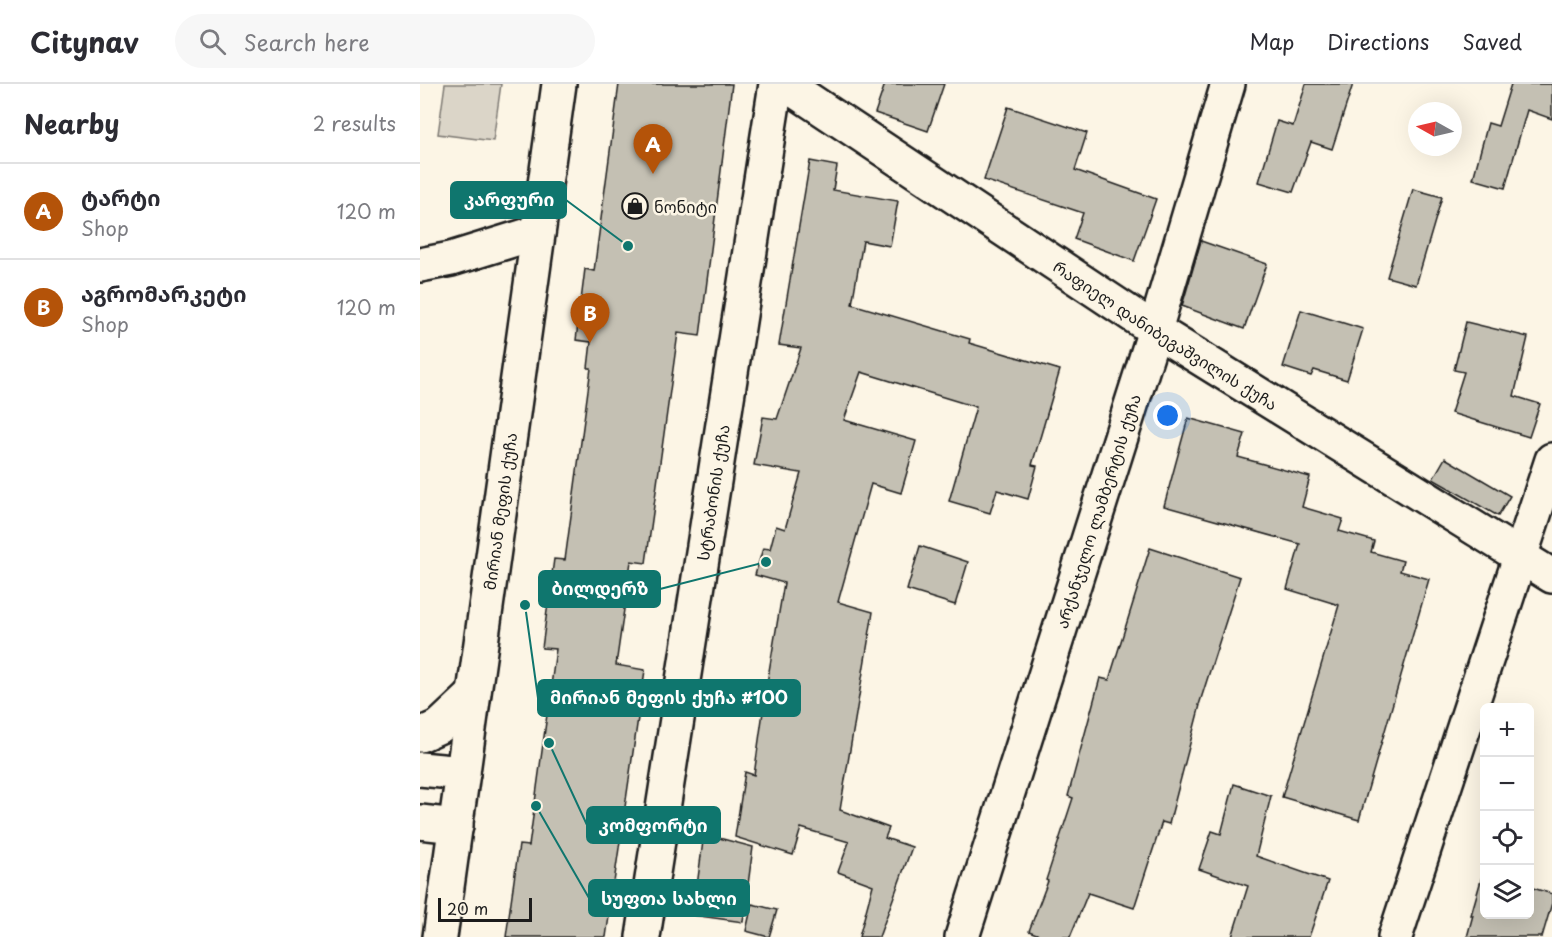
<!DOCTYPE html>
<meta charset="utf-8">
<style>
body{margin:0;font-family:"Playpen Sans","Noto Sans Georgian",sans-serif;background:#f7f7f7;color:#2b2b33}
.controls{position:absolute;right:18px;bottom:18px;display:grid;overflow:hidden;border-radius:9px;box-shadow:0 6px 24px #0002}
.controls button{width:54px;height:54px;display:grid;place-items:center;padding:0;border:0;border-bottom:2px solid #e1e1e2;background:#fff;color:#2b2b33;font:30px sans-serif}
.compass{position:absolute;left:988px;top:18px;width:54px;height:54px;border-radius:50%;background:#fff;box-shadow:0 6px 24px #0002;rotate:278deg}
.scale{position:absolute;left:18px;bottom:15px;width:94px;box-sizing:border-box;padding-left:6px;border:3px solid #1c1c1c;border-top:0;font-size:16px;line-height:21px;white-space:nowrap;color:#1c1c1c;-webkit-text-stroke:4px #fcf5e5;paint-order:stroke}
.you{position:absolute;left:748px;top:332px;width:21px;height:21px;margin:-15px;border:4px solid #fff;border-radius:50%;background:#1a73e8;box-shadow:0 0 0 9px #1a73e833}
.badge{display:grid;place-items:center;width:39px;height:39px;border-radius:50%;background:#b45309;color:#fff;font-size:20px;font-weight:700}
.pin{position:absolute;translate:-50% -50px;filter:drop-shadow(0 2px 3px #0008)}
.pin::after{content:'';position:absolute;top:32px;width:21px;height:18px;background:inherit;clip-path:polygon(0 0,100% 0,50% 100%)}
.list{margin:0;padding:0;list-style:none}
h2{display:flex;justify-content:space-between;align-items:center;height:78px;margin:0;padding:0 24px;font-size:26px}
h2 small{font-size:20px;font-weight:400;color:#7c7c81}
.list li{display:grid;grid-template-columns:39px 1fr auto;gap:18px;align-items:center;box-sizing:border-box;height:96px;padding:0 24px;border-top:2px solid #e1e1e2}
.list b{display:block;font-size:22px;white-space:nowrap}
.list p{margin:0;font-size:20px;white-space:nowrap;color:#7c7c81}
.list em{font-size:20px;font-style:normal;color:#7c7c81}
.icon{flex:none;width:33px;height:33px;fill:none;stroke:currentColor;stroke-width:2;stroke-linecap:round;stroke-linejoin:round}
.map{position:relative;flex:none;width:1132px;height:853px;overflow:hidden}
header{display:flex;align-items:center;gap:36px;box-sizing:border-box;height:84px;padding:0 30px;background:#fff;border-bottom:2px solid #e1e1e2}
header strong{font-size:28px}
nav{display:flex;gap:33px;margin-inline-start:auto;font-size:21px}
.search{width:420px;height:54px;background:#f7f7f7;display:flex;align-items:center;gap:15px;box-sizing:border-box;padding:0 21px;border-radius:33px;color:#7c7c81;font-size:22px}
main{display:flex}
aside{flex:1;background:#fff}
.map>svg:first-child{display:block}
.green{fill:#dbd5c8;stroke:#7c7872;stroke-width:1.5}
.building{fill:#c4c0b3;stroke:#1c1c1c;stroke-width:1.5}
.lines{fill:none;stroke-linecap:round;stroke-linejoin:round}
.minor-casing{stroke:#1c1c1c;stroke-width:38}
.minor{stroke:#fcf5e5;stroke-width:33}
.labels{text-anchor:middle;dominant-baseline:central;stroke-width:5;stroke-linejoin:round;paint-order:stroke}
.poi-label{font-size:16px;fill:#1c1c1c;stroke:#fcf5e5;text-anchor:start}
.street-label{font-size:16px;fill:#1c1c1c;stroke:#fcf5e5}
.leader{fill:none;stroke:#0f766e;stroke-width:2}
.callout-dot{fill:#0f766e;stroke:#fcf5e5;stroke-width:2}
.callout{fill:#0f766e;stroke:#0f766e;stroke-width:2}
.callout-label{font-size:18px;text-anchor:middle;font-weight:bold;fill:#fff}
</style>
<header>
<strong>Citynav</strong>
<div class="search"><svg class="icon" aria-label="search" viewBox="0 0 24 24"><circle cx="10" cy="10" r="6"/><path d="M15 15l6 6"/></svg>Search here</div>
<nav><a>Map</a><a>Directions</a><a>Saved</a></nav>
</header>
<main>
<aside>
<h2>Nearby<small>2 results</small></h2>
<ul class="list">
<li><span class="badge">A</span><div><b>ტარტი</b><p>Shop</p></div><em>120 m</em></li>
<li><span class="badge">B</span><div><b>აგრომარკეტი</b><p>Shop</p></div><em>120 m</em></li>
</ul>
</aside>
<div class="map">
<svg width="1132" height="853" viewBox="0 0 1132 853">
<rect width="100%" height="100%" fill="#fcf5e5"/>
<filter id="ink" filterUnits="userSpaceOnUse"><feTurbulence type="fractalNoise" baseFrequency=".0167" numOctaves="2"/><feDisplacementMap in="SourceGraphic" scale="12" xChannelSelector="R" yChannelSelector="G"/><feConvolveMatrix kernelMatrix="1 2 1 2 8 2 1 2 1" color-interpolation-filters="sRGB"/></filter>
<g filter="url(#ink)">
<!-- green -->
<polygon class="green" points="25,0 81,0 73,57 18,50"/>
<!-- building -->
<g class="building">
<polygon points="199,0 312,0 280,252 258,249 226,479 211,477 196,581 225,586 186,853 86,853 99,761 109,762 136,565 122,564 134,475 145,476 171,284 168,284 171,258 156,256 165,185 174,187"/>
<polygon points="465,0 524,0 508,47 455,29"/>
<polygon points="886,0 933,0 912,65 891,58 873,108 839,98 857,37 873,42"/>
<polygon points="1091,0 1132,0 1132,35 1107,26 1085,104 1053,95 1068,39 1078,42"/>
<polygon points="588,23 667,49 655,86 736,115 714,177 654,155 663,129 564,96"/>
<polygon points="390,77 417,82 413,106 478,117 470,162 443,157 432,220 550,255 549,259 640,286 612,381 617,382 608,415 577,406 570,429 529,417 556,323 441,288 424,336 496,357 481,409 451,400 418,518 453,528 420,726 469,744 465,754 492,763 459,853 439,853 453,801 418,788 429,758 381,744 373,771 315,753 325,688 334,691 348,593 364,499 335,491 343,464 350,465 356,442 365,445 381,389 334,381 343,333 357,335 381,264 359,261"/>
<polygon points="993,105 1022,113 996,201 967,193"/>
<polygon points="781,157 847,180 824,245 762,222"/>
<polygon points="881,226 943,245 927,296 894,286 891,292 863,283"/>
<polygon points="1046,238 1108,253 1094,312 1120,320 1109,353 1031,329 1044,288 1034,286"/>
<polygon points="768,334 825,350 818,373 890,393 882,423 923,435 919,447 954,457 951,468 983,477 980,487 1009,495 939,736 862,713 919,521 867,505 880,460 744,422"/>
<polygon points="1025,374 1090,412 1078,432 1013,395"/>
<polygon points="500,462 548,478 535,521 487,506"/>
<polygon points="730,464 820,493 779,621 780,621 749,740 742,738 714,824 668,809 650,853 624,853 609,847 628,797 626,796 653,714 648,712 680,594 689,596"/>
<polygon points="814,700 851,712 836,772 908,797 889,853 812,853 828,802 779,785 792,747 801,750"/>
<polygon points="284,750 333,763 323,838 273,831"/>
<polygon points="1063,789 1065,831 1110,831 1110,803 1132,810 1132,819 1122,853 1047,853 1053,831 1051,831"/>
<polygon points="332,820 357,826 349,853 326,847"/>
</g>
<g class="lines">
<!-- minor casing -->
<g class="minor-casing">
<g id="minor">
<path id="s1" d="M 365,0 L 735,246 L 1132,492"/>
<polyline points="0,181 31,175 118,148"/>
<polyline points="0,651 20,642 53,611"/>
<polyline points="0,685 43,689"/>
<polyline points="0,738 36,742"/>
<path id="s2" d="M 20,853 L 139,0"/>
<path id="s3" d="M 223,853 L 356,0"/>
<path id="s4" d="M 542,853 L 735,246 L 808,0"/>
<polyline points="975,853 1132,376"/>
</g>
</g>
<!-- minor -->
<use href="#minor" class="minor"/>
</g>
</g>
<!-- icons -->
<defs>
<g id="shop-ring" transform="scale(1.35)"><circle r="9.5" fill="#fcf5e5" stroke="#1c1c1c" stroke-width="1.5"/><path d="M-5-2.5h2.3a2.7 3.5 0 0 1 5.4 0H5L5.5 6h-11ZM-1.5-2.5h3a1.5 2.3 0 0 0-3 0Z" fill="#1c1c1c"/></g>
</defs>
<g fill-rule="evenodd">
<use href="#shop-ring" x="215" y="122"/>
</g>
<g class="labels">
<!-- poi labels -->
<g class="poi-label">
<text x="234" y="122">ნონიტი</text>
</g>
<!-- street labels -->
<g class="street-label">
<text stroke="none"><textPath href="#s1" startOffset="456">რაფიელ დანიბეგაშვილის ქუჩა</textPath></text>
<text stroke="none"><textPath href="#s3" startOffset="450">სტრაბონის ქუჩა</textPath></text>
<text stroke="none"><textPath href="#s2" startOffset="430">მირიან მეფის ქუჩა</textPath></text>
<text stroke="none"><textPath href="#s4" startOffset="447">არქანჯელო ლამბერტის ქუჩა</textPath></text>
</g>
</g>
<!-- callouts -->
<path class="leader" d="M208 162L146 116M346 478L240 505M105 521L118 614M129 659L167 741M116 722L169 814"/>
<g class="callout-dot">
<circle cx="208" cy="162" r="6"/>
<circle cx="346" cy="478" r="6"/>
<circle cx="105" cy="521" r="6"/>
<circle cx="129" cy="659" r="6"/>
<circle cx="116" cy="722" r="6"/>
</g>
<g class="callout">
<rect x="31" y="98" width="115" height="36" rx="6"/>
<rect x="119" y="487" width="121" height="36" rx="6"/>
<rect x="118" y="596" width="262" height="36" rx="6"/>
<rect x="167" y="723" width="133" height="36" rx="6"/>
<rect x="169" y="796" width="160" height="36" rx="6"/>
</g>
<g class="callout-label">
<text x="89" y="122">კარფური</text>
<text x="180" y="511">ბილდერზ</text>
<text x="249" y="620">მირიან მეფის ქუჩა #100</text>
<text x="233" y="748">კომფორტი</text>
<text x="249" y="821">სუფთა სახლი</text>
</g>
</svg>
<div class="controls">
<button>+</button>
<button>−</button>
<button><svg class="icon" aria-label="locate" viewBox="0 0 24 24"><circle cx="12" cy="12" r="6"/><path d="M12 2v4M12 18v4M2 12h4M18 12h4"/></svg></button>
<button><svg class="icon" aria-label="layers" viewBox="0 0 24 24"><path d="M12 4l9 5-9 5-9-5zM3 14l9 5 9-5"/></svg></button>
</div>
<svg class="compass" viewBox="-18 -18 36 36"><path d="M0-13l5 13h-10z" fill="#e53935"/><path d="M0 13l5-13h-10z" fill="#7c7c81"/></svg>
<div class="scale">20 m</div>
<div class="you"></div>
<div class="pin badge" style="left:233px;top:90px">A</div>
<div class="pin badge" style="left:170px;top:259px">B</div>
</div>
</main>
